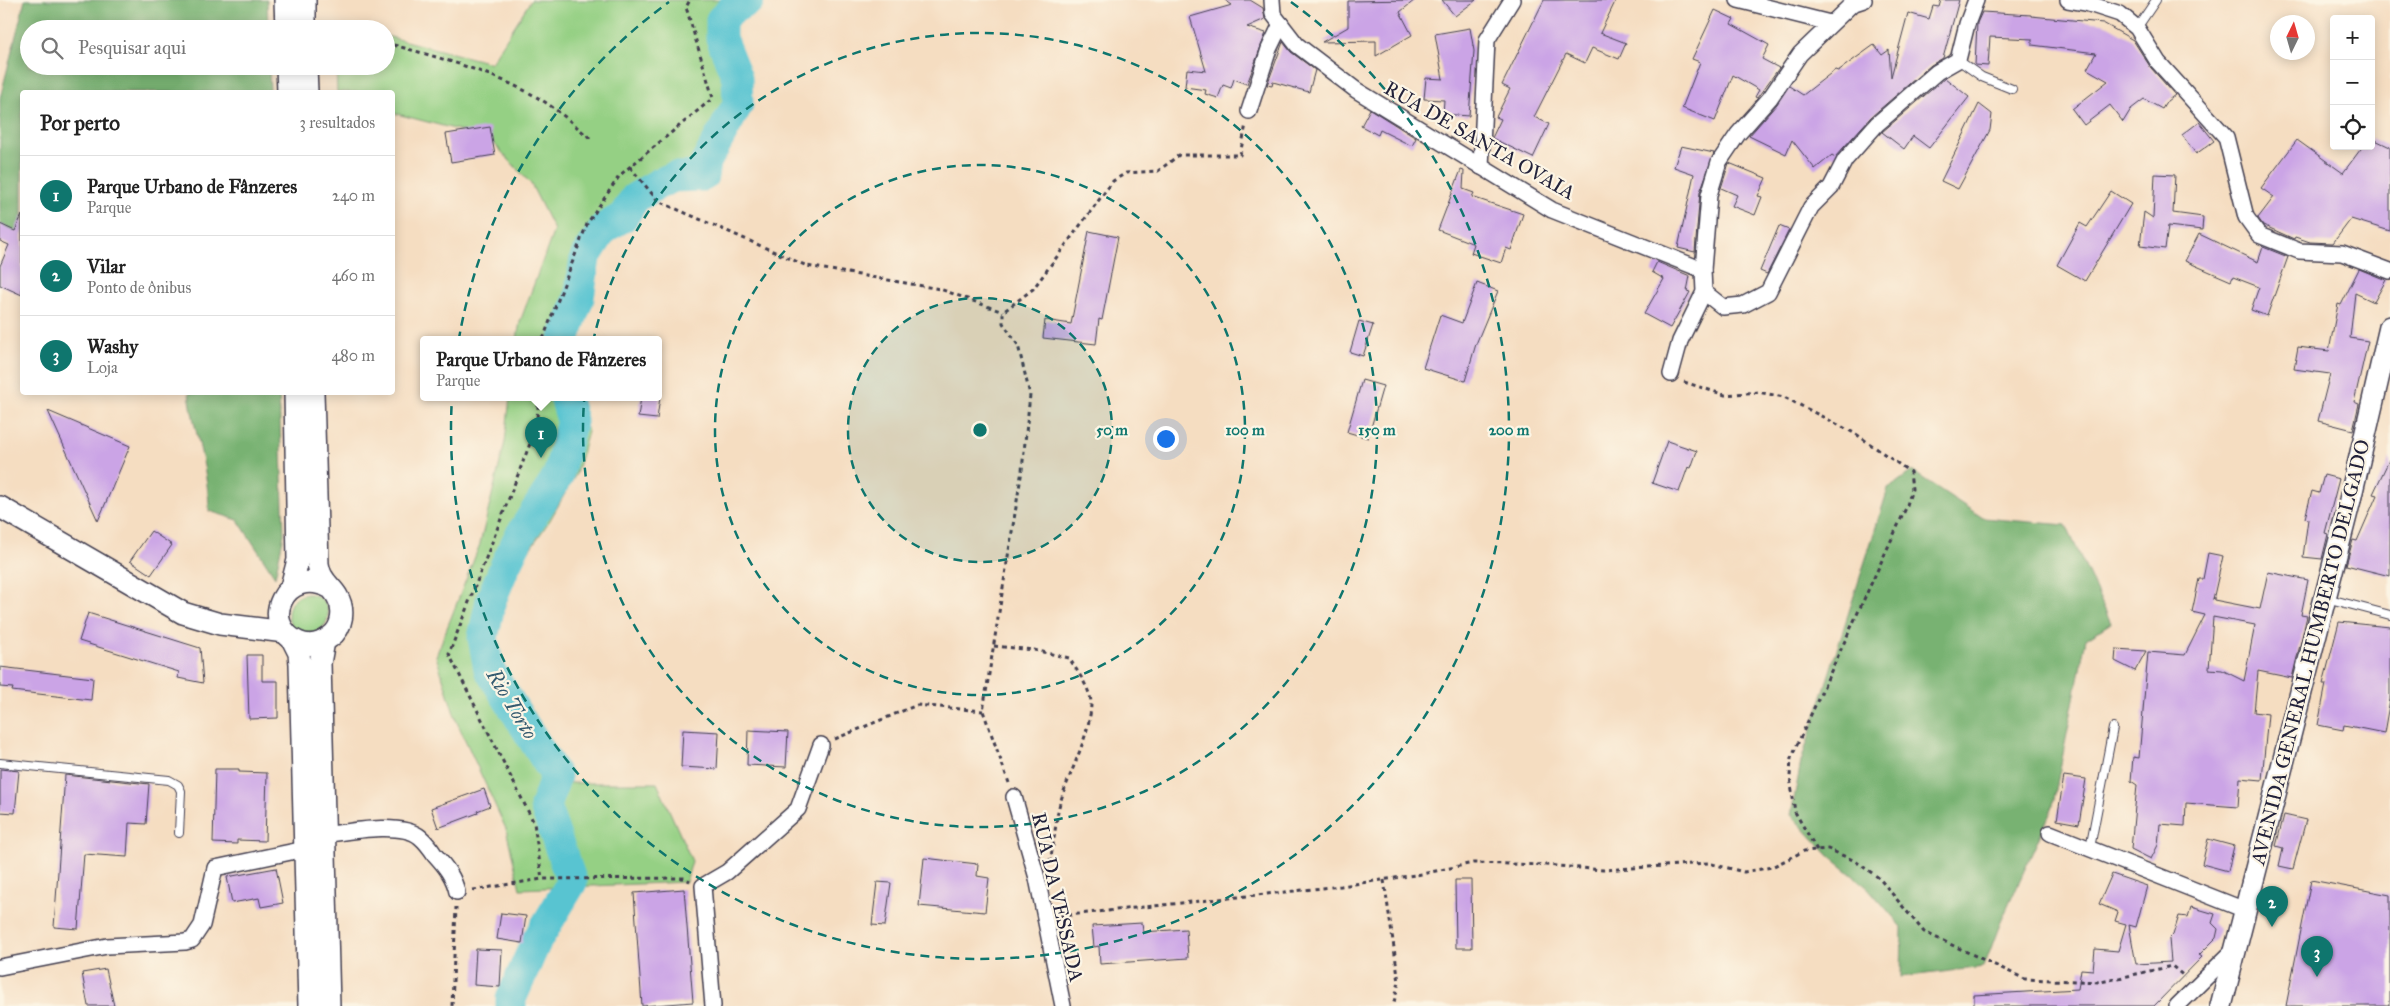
<!DOCTYPE html>
<html lang="pt">
<meta charset="utf-8">
<style>
body{margin:0;font-family:"IM FELL Great Primer",serif;background:#f2f2f2;color:#222}
.controls{position:absolute;right:15px;top:15px;display:grid;overflow:hidden;border-radius:5px;box-shadow:0 2px 12px #0003}
.controls button{width:45px;height:45px;display:grid;place-items:center;padding:0;border:0;border-bottom:1px solid #e0e0e0;background:#fff;color:#222;font:25px sans-serif}
.compass{position:absolute;left:2270px;top:15px;width:45px;height:45px;border-radius:50%;background:#fff;box-shadow:0 2px 12px #0003;rotate:5deg}
.you{position:absolute;left:1165px;top:438px;width:18px;height:18px;margin:-12px;border:4px solid #fff;border-radius:50%;background:#1a73e8;box-shadow:0 0 0 8px #1a73e833}
.badge{display:grid;place-items:center;width:32px;height:32px;border-radius:50%;background:#0f766e;color:#fff;font-size:16px;font-weight:700}
.pin{position:absolute;translate:-50% -41px;filter:drop-shadow(0 1px 2px #0008)}
.pin::after{content:'';position:absolute;top:26px;width:18px;height:15px;background:inherit;clip-path:polygon(0 0,100% 0,50% 100%)}
.popup{position:absolute;left:420px;top:336px;width:242px;height:65px;box-sizing:border-box;display:grid;place-content:center;border-radius:5px;background:#fff;filter:drop-shadow(0 1px 4px #0005);font-size:16px;white-space:nowrap;color:#767676}
.popup b{font-size:19px;color:#222}
.popup::after{content:'';position:absolute;left:50%;top:100%;margin-left:-10px;border:10px solid transparent;border-top-color:#fff}
.list{margin:0;padding:0;list-style:none}
h2{display:flex;justify-content:space-between;align-items:center;height:65px;margin:0;padding:0 20px;font-size:21px}
h2 small{font-size:16px;font-weight:400;color:#767676}
.list li{display:grid;grid-template-columns:32px 1fr auto;gap:15px;align-items:center;box-sizing:border-box;height:80px;padding:0 20px;border-top:1px solid #e0e0e0}
.list b{display:block;font-size:19px;white-space:nowrap}
.list p{margin:0;font-size:16px;white-space:nowrap;color:#767676}
.list em{font-size:16px;font-style:normal;color:#767676}
.icon{flex:none;width:28px;height:28px;fill:none;stroke:currentColor;stroke-width:2;stroke-linecap:round;stroke-linejoin:round}
.map{position:relative;flex:none;width:2390px;height:1006px;overflow:hidden}
.search{position:absolute;background:#fff;box-shadow:0 2px 12px #0003;left:20px;top:20px;width:375px;height:55px;display:flex;align-items:center;gap:12px;box-sizing:border-box;padding:0 18px;border-radius:28px;color:#767676;font-size:19px}
.panel{position:absolute;background:#fff;box-shadow:0 2px 12px #0003;left:20px;top:90px;width:375px;height:305px;border-radius:5px}
.map>svg:first-child{display:block}
.green{fill:#95d084;stroke:#5c7960}
.forest{fill:#78b272;stroke:#4d6a56}
.lines{fill:none;stroke-linecap:round;stroke-linejoin:round}
.river{stroke:#58c4d1;stroke-width:31}
.building{fill:#cba4e6;fill-rule:evenodd}
.lane-casing{stroke:#423e4f;stroke-width:10}
.street-casing{stroke:#423e4f;stroke-width:18}
.secondary-casing{stroke:#423e4f;stroke-width:24}
.path{stroke:#423e4f;stroke-width:3;stroke-dasharray:4 4;stroke-linecap:butt}
.lane{stroke:#fff;stroke-width:8}
.street{stroke:#fff;stroke-width:15}
.secondary{stroke:#fff;stroke-width:21}
.ring{fill:none;stroke:#0f766e;stroke-width:2.5;stroke-dasharray:9 6}
.labels{text-anchor:middle;dominant-baseline:central;stroke-width:4.5;stroke-linejoin:round;paint-order:stroke}
.street-label{font-size:20px;fill:#22223b;stroke:#fcf5e5}
.water-label{font-size:21px;font-style:italic;fill:#355b70;stroke:#fcf5e5}
.centre{fill:#0f766e;stroke:#fcf5e5;stroke-width:2.5}
.ring-label{font-size:15px;text-anchor:middle;font-weight:bold;fill:#0f766e;stroke:#fcf5e5;stroke-width:4.5;stroke-linejoin:round;paint-order:stroke}
</style>
<div class="map">
<svg width="2390" height="1006" viewBox="0 0 2390 1006">
<rect width="100%" height="100%" fill="#fcf5e5"/>
<filter id="ink" filterUnits="userSpaceOnUse"><feTurbulence type="fractalNoise" baseFrequency=".02" numOctaves="2"/><feDisplacementMap in="SourceGraphic" scale="10" xChannelSelector="R" yChannelSelector="G"/><feConvolveMatrix kernelMatrix="1 2 1 2 8 2 1 2 1" color-interpolation-filters="sRGB"/></filter>
<filter id="wash" filterUnits="userSpaceOnUse"><feTurbulence type="fractalNoise" baseFrequency=".0096" numOctaves="4" result="noise"/><feDisplacementMap in="SourceGraphic" scale="20" xChannelSelector="R" yChannelSelector="G"/><feGaussianBlur stdDeviation="1.12" result="paint"/><feColorMatrix in="noise" values="0 0 0 0 0 0 0 0 0 0 0 0 0 0 0 0 0 1.4 0 .05"/><feComposite in="paint" operator="in"/></filter>
<g filter="url(#wash)">
<rect width="100%" height="100%" fill="#f5ddc1"/>
<!-- green -->
<g class="green">
<polygon points="531,0 730,0 712,16 728,79 728,105 695,165 666,193 645,204 627,219 600,251 575,331 575,339 517,339 520,322 554,230 531,184 489,138 393,113 392,92 337,92 336,66 386,66 386,36 491,63"/>
<polygon points="510,397 577,397 588,432 576,474 550,520 521,562 494,634 505,675 564,783 657,783 692,861 686,882 520,889 506,829 456,720 436,656 480,544 505,442"/>
<circle cx="308" cy="614" r="20"/>
</g>
<!-- forest -->
<g class="forest">
<polygon points="25,0 267,0 268,29 29,29 29,66 269,66 270,92 22,92 22,234 0,224 0,98"/>
<path d="M 189,393 L 279,393 L 284,534 L 275,577 L 238,520 L 209,511 C 209,471 194,432 189,393 Z"/>
<polygon points="1912,471 1983,518 2066,525 2111,623 2086,639 2052,809 2000,924 1984,967 1901,977 1902,927 1868,888 1829,856 1791,815 1801,762 1888,489"/>
</g>
<g class="lines">
<!-- river -->
<g class="river">
<polyline points="564,339 579,298 585,258 604,228 623,217 635,198 658,184 674,177 703,176 705,164 738,104 737,78 721,38 721,20 731,10 749,0"/>
<polyline points="511,1006 511,999 536,942 572,882 545,806 556,776 489,669 483,638 491,600 505,566 519,537 558,476 572,420 565,397"/>
</g>
</g>
<g id="blocks">
<!-- building -->
<g class="building">
<polygon points="1225,0 1250,0 1263,8 1265,19 1247,27 1266,33 1247,84 1234,79 1231,88 1223,85 1218,98 1205,94 1206,90 1185,87 1187,69 1206,71 1190,17 1232,5"/>
<polygon points="1415,0 1400,12 1412,35 1376,56 1376,41 1322,42 1348,27 1348,1"/>
<polygon points="1442,0 1476,0 1455,16"/>
<polygon points="1544,0 1616,0 1600,33 1626,43 1619,59 1592,48 1585,63 1566,54 1534,117 1549,124 1533,158 1492,138 1501,119 1496,117 1510,89 1502,85"/>
<polygon points="1941,0 1959,0 1943,58 1931,65 1871,117 1835,157 1832,155 1815,169 1792,140 1786,154 1749,136 1777,104 1789,86 1803,95 1835,70 1838,71 1874,45 1882,55 1889,50 1891,77 1908,13 1929,19 1933,6 1939,7"/>
<polygon points="1715,10 1734,19 1731,24 1769,45 1762,59 1779,68 1757,98 1755,97 1759,90 1733,75 1715,121 1682,108 1700,62 1692,59"/>
<polygon points="1982,12 2031,15 2031,16 2103,23 2133,40 2151,68 2175,95 2167,101 2162,109 2144,99 2131,109 2123,122 2110,105 2084,125 2072,109 2108,81 2087,69 2096,53 2032,45 2032,39 1990,37 1988,66 1975,65 1977,23"/>
<polygon points="1470,28 1474,51 1469,116 1443,114 1444,100 1424,99 1426,78 1443,79 1435,34"/>
<polygon points="1283,42 1291,52 1315,70 1309,92 1273,82 1272,86 1267,85"/>
<polygon points="1945,78 1969,97 1929,148 1913,136 1904,149 1882,132"/>
<polygon points="1979,104 1992,114 1990,130 1958,189 1941,181"/>
<polygon points="1370,109 1416,138 1412,146 1380,130 1378,135 1361,126"/>
<polygon points="2199,122 2214,141 2196,154 2182,135"/>
<polygon points="490,127 495,155 451,162 446,134"/>
<polygon points="2371,138 2390,147 2390,231 2351,219 2333,243 2310,242 2295,237 2294,239 2263,225 2258,218 2274,197 2261,188 2297,140 2343,173 2363,146 2371,146"/>
<polygon points="1681,146 1714,153 1700,192 1695,252 1678,248 1694,174 1674,167"/>
<polygon points="1729,163 1766,178 1758,196 1762,197 1755,215 1732,206 1737,195 1721,188"/>
<polygon points="1461,170 1464,171 1463,189 1474,193 1472,197 1523,214 1511,250 1506,248 1501,263 1471,253 1474,244 1438,230"/>
<polygon points="2155,174 2175,175 2173,213 2203,217 2202,230 2168,226 2165,249 2140,246 2144,212 2153,218"/>
<polygon points="2111,191 2131,204 2085,281 2057,265 2080,223 2087,227"/>
<polygon points="22,215 22,295 0,285 0,266 9,245 0,241 0,224 15,231"/>
<polygon points="1779,226 1789,230 1767,274 1760,271"/>
<polygon points="1089,231 1118,237 1102,320 1099,319 1096,344 1043,338 1045,320 1071,324"/>
<polygon points="2199,234 2258,262 2263,247 2288,257 2267,316 2251,310 2259,287 2233,277 2231,281 2185,261"/>
<polygon points="1657,262 1690,276 1687,291 1690,292 1670,328 1644,314 1664,279 1652,272"/>
<polygon points="2359,269 2386,280 2374,302 2355,293 2350,338 2368,341 2354,402 2359,404 2353,430 2318,421 2330,374 2294,369 2298,347 2329,351 2338,304 2341,305"/>
<polygon points="1477,283 1498,291 1476,344 1465,381 1423,368 1440,315 1462,323"/>
<polygon points="1359,321 1373,325 1363,356 1350,352"/>
<polygon points="1362,380 1383,386 1368,438 1347,432"/>
<polygon points="641,397 660,397 657,419 638,417"/>
<polygon points="48,411 130,446 98,521"/>
<polygon points="1667,441 1697,451 1691,468 1688,467 1679,492 1652,483"/>
<polygon points="2390,458 2390,576 2346,565 2353,540 2357,541 2377,495 2373,494"/>
<polygon points="2324,475 2339,479 2325,533 2328,534 2322,559 2303,557 2308,519 2305,518 2312,491 2319,493"/>
<polygon points="151,531 172,545 151,575 130,561"/>
<path d="M 2208,553 L 2223,556 L 2213,600 L 2214,598 L 2214,600 L 2260,609 L 2268,572 L 2308,580 L 2301,615 L 2307,616 L 2292,678 L 2258,671 L 2254,712 L 2268,714 L 2262,780 L 2240,778 L 2238,807 L 2186,803 L 2185,826 L 2160,824 L 2158,845 L 2151,859 L 2131,849 L 2137,785 L 2131,781 L 2133,757 L 2139,758 L 2148,652 L 2185,655 L 2205,615 L 2192,612 L 2199,579 L 2203,579 ZM 2213,617 L 2255,625 L 2244,681 L 2222,670 L 2209,669 Z"/>
<polygon points="88,613 200,648 203,683 178,678 179,672 79,641"/>
<polygon points="2339,622 2390,627 2390,699 2384,733 2344,725 2343,730 2318,725 2326,684 2323,684"/>
<polygon points="2116,649 2146,651 2135,671 2115,661"/>
<polygon points="247,655 262,655 262,681 278,681 278,718 249,719"/>
<polygon points="0,667 93,678 91,700 12,691 13,688 0,687"/>
<polygon points="683,730 719,732 717,769 681,767"/>
<polygon points="748,730 788,732 786,767 747,765"/>
<polygon points="0,769 19,771 15,813 0,812"/>
<polygon points="215,769 239,769 239,772 267,773 265,841 237,840 237,844 213,843"/>
<polygon points="65,775 149,784 146,824 129,823 127,857 84,854 78,929 54,927"/>
<polygon points="2064,776 2086,779 2079,824 2057,820"/>
<polygon points="484,789 490,806 477,811 478,813 438,828 431,808"/>
<polygon points="2284,815 2306,820 2293,869 2279,866 2283,848 2276,846"/>
<polygon points="2208,839 2234,846 2228,871 2202,864"/>
<polygon points="924,858 978,864 977,876 989,878 985,912 919,906"/>
<polygon points="276,868 283,903 261,907 259,898 232,903 227,877"/>
<polygon points="2112,874 2147,886 2136,927 2129,925 2136,964 2171,962 2169,939 2173,935 2179,916 2188,917 2191,907 2215,914 2212,923 2218,929 2216,938 2199,955 2202,957 2154,1006 1974,1006 1974,995 2078,989 2081,969 2093,970 2095,949 2118,951 2126,924 2115,921 2118,912 2099,904"/>
<polygon points="1455,880 1471,880 1472,948 1456,948"/>
<polygon points="2311,880 2390,895 2390,1006 2286,1006"/>
<polygon points="877,882 891,883 885,926 872,925"/>
<polygon points="684,889 693,1002 642,1006 634,893"/>
<polygon points="501,913 526,916 522,943 497,939"/>
<polygon points="1142,923 1143,932 1186,929 1188,958 1100,964 1099,946 1094,947 1092,926"/>
<polygon points="476,949 502,950 500,987 474,985"/>
<polygon points="106,969 114,1006 88,1006 82,973"/>
</g>
</g>
</g>
<g filter="url(#ink)">
<use href="#blocks" fill-opacity="0" stroke="#423e4f" stroke-width="1"/>
<g class="lines">
<!-- lane casing -->
<g class="lane-casing">
<g id="lane">
<polyline points="2137,28 2156,0"/>
<polyline points="1958,60 1982,77 2012,89"/>
<polyline points="2326,598 2390,615"/>
<polyline points="0,763 169,780 178,785 181,791 179,833"/>
<polyline points="2090,848 2113,728"/>
</g>
</g>
<!-- street casing -->
<g class="street-casing">
<g id="street">
<polyline points="1272,0 1273,14 1297,45 1356,90 1552,210 1703,270"/>
<polyline points="1738,0 1830,23"/>
<polyline points="2068,0 2086,3 2120,14 2137,28 2158,62 2226,137 2246,217 2259,235 2299,251 2342,253 2390,271"/>
<polyline points="1249,111 1269,49 1281,24"/>
<polyline points="1481,167 1487,40 1512,0"/>
<polyline points="1704,292 1723,307 1743,305 1768,292 1811,207 1831,187 1845,160 1877,124 1937,72 1958,60 1967,24 1976,0"/>
<polyline points="1671,374 1680,341 1704,292 1703,270 1709,195 1719,162 1738,134 1770,98 1800,54 1852,4 1864,0"/>
<polyline points="1014,797 1037,878 1063,1006"/>
<polyline points="2050,833 2245,910"/>
<path d="M 324,835 C 347,832 401,821 420,837 C 426,842 431,849 435,855 C 445,866 454,877 457,892"/>
<polyline points="0,967 107,946 185,942 192,940 202,925 215,868 305,849"/>
<polyline points="713,1006 703,886 727,872 798,809 821,745"/>
<polyline points="2177,1006 2235,949"/>
</g>
</g>
<!-- secondary casing -->
<g class="secondary-casing">
<g id="secondary">
<polyline points="285,0 286,29"/>
<polyline points="305,0 305,29"/>
<polyline points="287,66 288,92"/>
<polyline points="306,66 307,92"/>
<path d="M 313,392 L 318,564 C 319,569 320,574 323,578 C 327,585 333,589 337,596 C 345,609 343,628 330,637 C 321,644 309,647 298,642 C 258,624 285,565 329,587"/>
<polyline points="0,507 183,613 220,624 285,632"/>
<polyline points="291,587 298,560 295,392"/>
<polyline points="292,639 299,653 300,664 309,1006"/>
<polyline points="324,641 320,663 329,1006"/>
<polyline points="2221,1006 2350,500 2390,327"/>
</g>
</g>
<!-- path -->
<g class="path">
<path d="M 386,43 C 438,57 512,77 555,109 C 567,118 579,129 591,139"/>
<polyline points="630,167 658,201 807,266 940,289 1003,312"/>
<polyline points="543,339 587,224 620,175 713,98 686,7 690,0"/>
<polyline points="1684,382 1725,395 1758,392 1784,397 1856,434 1910,472 1912,489 1906,508 1791,758 1790,777 1795,812 1817,850"/>
<polyline points="539,397 536,428 449,654 534,823 542,879"/>
<path d="M 994,646 L 1034,650 L 1069,658 C 1076,669 1091,690 1091,703 C 1091,734 1069,773 1060,803 C 1055,821 1055,841 1050,860"/>
<polyline points="835,739 917,705 983,711"/>
<polyline points="1009,783 983,711 1022,470 1030,395 1018,345 1003,323 1003,312 1033,289 1113,181 1126,173 1158,171 1179,155 1240,155 1246,124"/>
<polyline points="1384,880 1399,982 1393,1006"/>
<polyline points="473,890 542,879 684,878 690,881"/>
<polyline points="1060,916 1341,886 1422,874 1473,863 1546,865 1603,870 1708,863 1744,872 1772,867 1804,851 1828,849 1855,861 1879,878 1924,932 2025,979 2101,982 2172,966 2185,977"/>
<polyline points="452,1006 456,907"/>
</g>
<!-- lane -->
<use href="#lane" class="lane"/>
<!-- street -->
<use href="#street" class="street"/>
<!-- secondary -->
<use href="#secondary" class="secondary"/>
</g>
</g>
<!-- distance rings -->
<circle cx="980" cy="430" r="132" fill="#0f766e" fill-opacity=".12"/>
<g class="ring">
<circle cx="980" cy="430" r="132"/>
<circle cx="980" cy="430" r="265"/>
<circle cx="980" cy="430" r="397"/>
<path d="M1291 2A529 529 0 1 1 669 2"/>
</g>
<g class="labels">
<!-- street labels -->
<g class="street-label">
<text transform="translate(1480 140) rotate(30)">RUA DE SANTA OVAIA</text>
<text transform="translate(2310 652) rotate(-76)">AVENIDA GENERAL HUMBERTO DELGADO</text>
<text transform="translate(1058 897) rotate(77)">RUA DA VESSADA</text>
</g>
<!-- water labels -->
<g class="water-label">
<text transform="translate(512 704) rotate(59)">Rio Torto</text>
</g>
</g>
<circle cx="980" cy="430" r="8" class="centre"/>
<g class="ring-label">
<text x="1112" y="435">50 m</text>
<text x="1245" y="435">100 m</text>
<text x="1377" y="435">150 m</text>
<text x="1509" y="435">200 m</text>
</g>
</svg>
<div class="controls">
<button>+</button>
<button>−</button>
<button><svg class="icon" aria-label="locate" viewBox="0 0 24 24"><circle cx="12" cy="12" r="6"/><path d="M12 2v4M12 18v4M2 12h4M18 12h4"/></svg></button>
</div>
<svg class="compass" viewBox="-18 -18 36 36"><path d="M0-13l5 13h-10z" fill="#e53935"/><path d="M0 13l5-13h-10z" fill="#767676"/></svg>
<div class="you"></div>
<div class="pin badge" style="left:541px;top:458px">1</div>
<div class="popup"><b>Parque Urbano de Fânzeres</b>Parque</div>
<div class="pin badge" style="left:2272px;top:927px">2</div>
<div class="pin badge" style="left:2317px;top:977px">3</div>
<div class="search"><svg class="icon" aria-label="search" viewBox="0 0 24 24"><circle cx="10" cy="10" r="6"/><path d="M15 15l6 6"/></svg>Pesquisar aqui</div>
<section class="panel">
<h2>Por perto<small>3 resultados</small></h2>
<ul class="list">
<li><span class="badge">1</span><div><b>Parque Urbano de Fânzeres</b><p>Parque</p></div><em>240 m</em></li>
<li><span class="badge">2</span><div><b>Vilar</b><p>Ponto de ônibus</p></div><em>460 m</em></li>
<li><span class="badge">3</span><div><b>Washy</b><p>Loja</p></div><em>480 m</em></li>
</ul>
</section>
</div>
